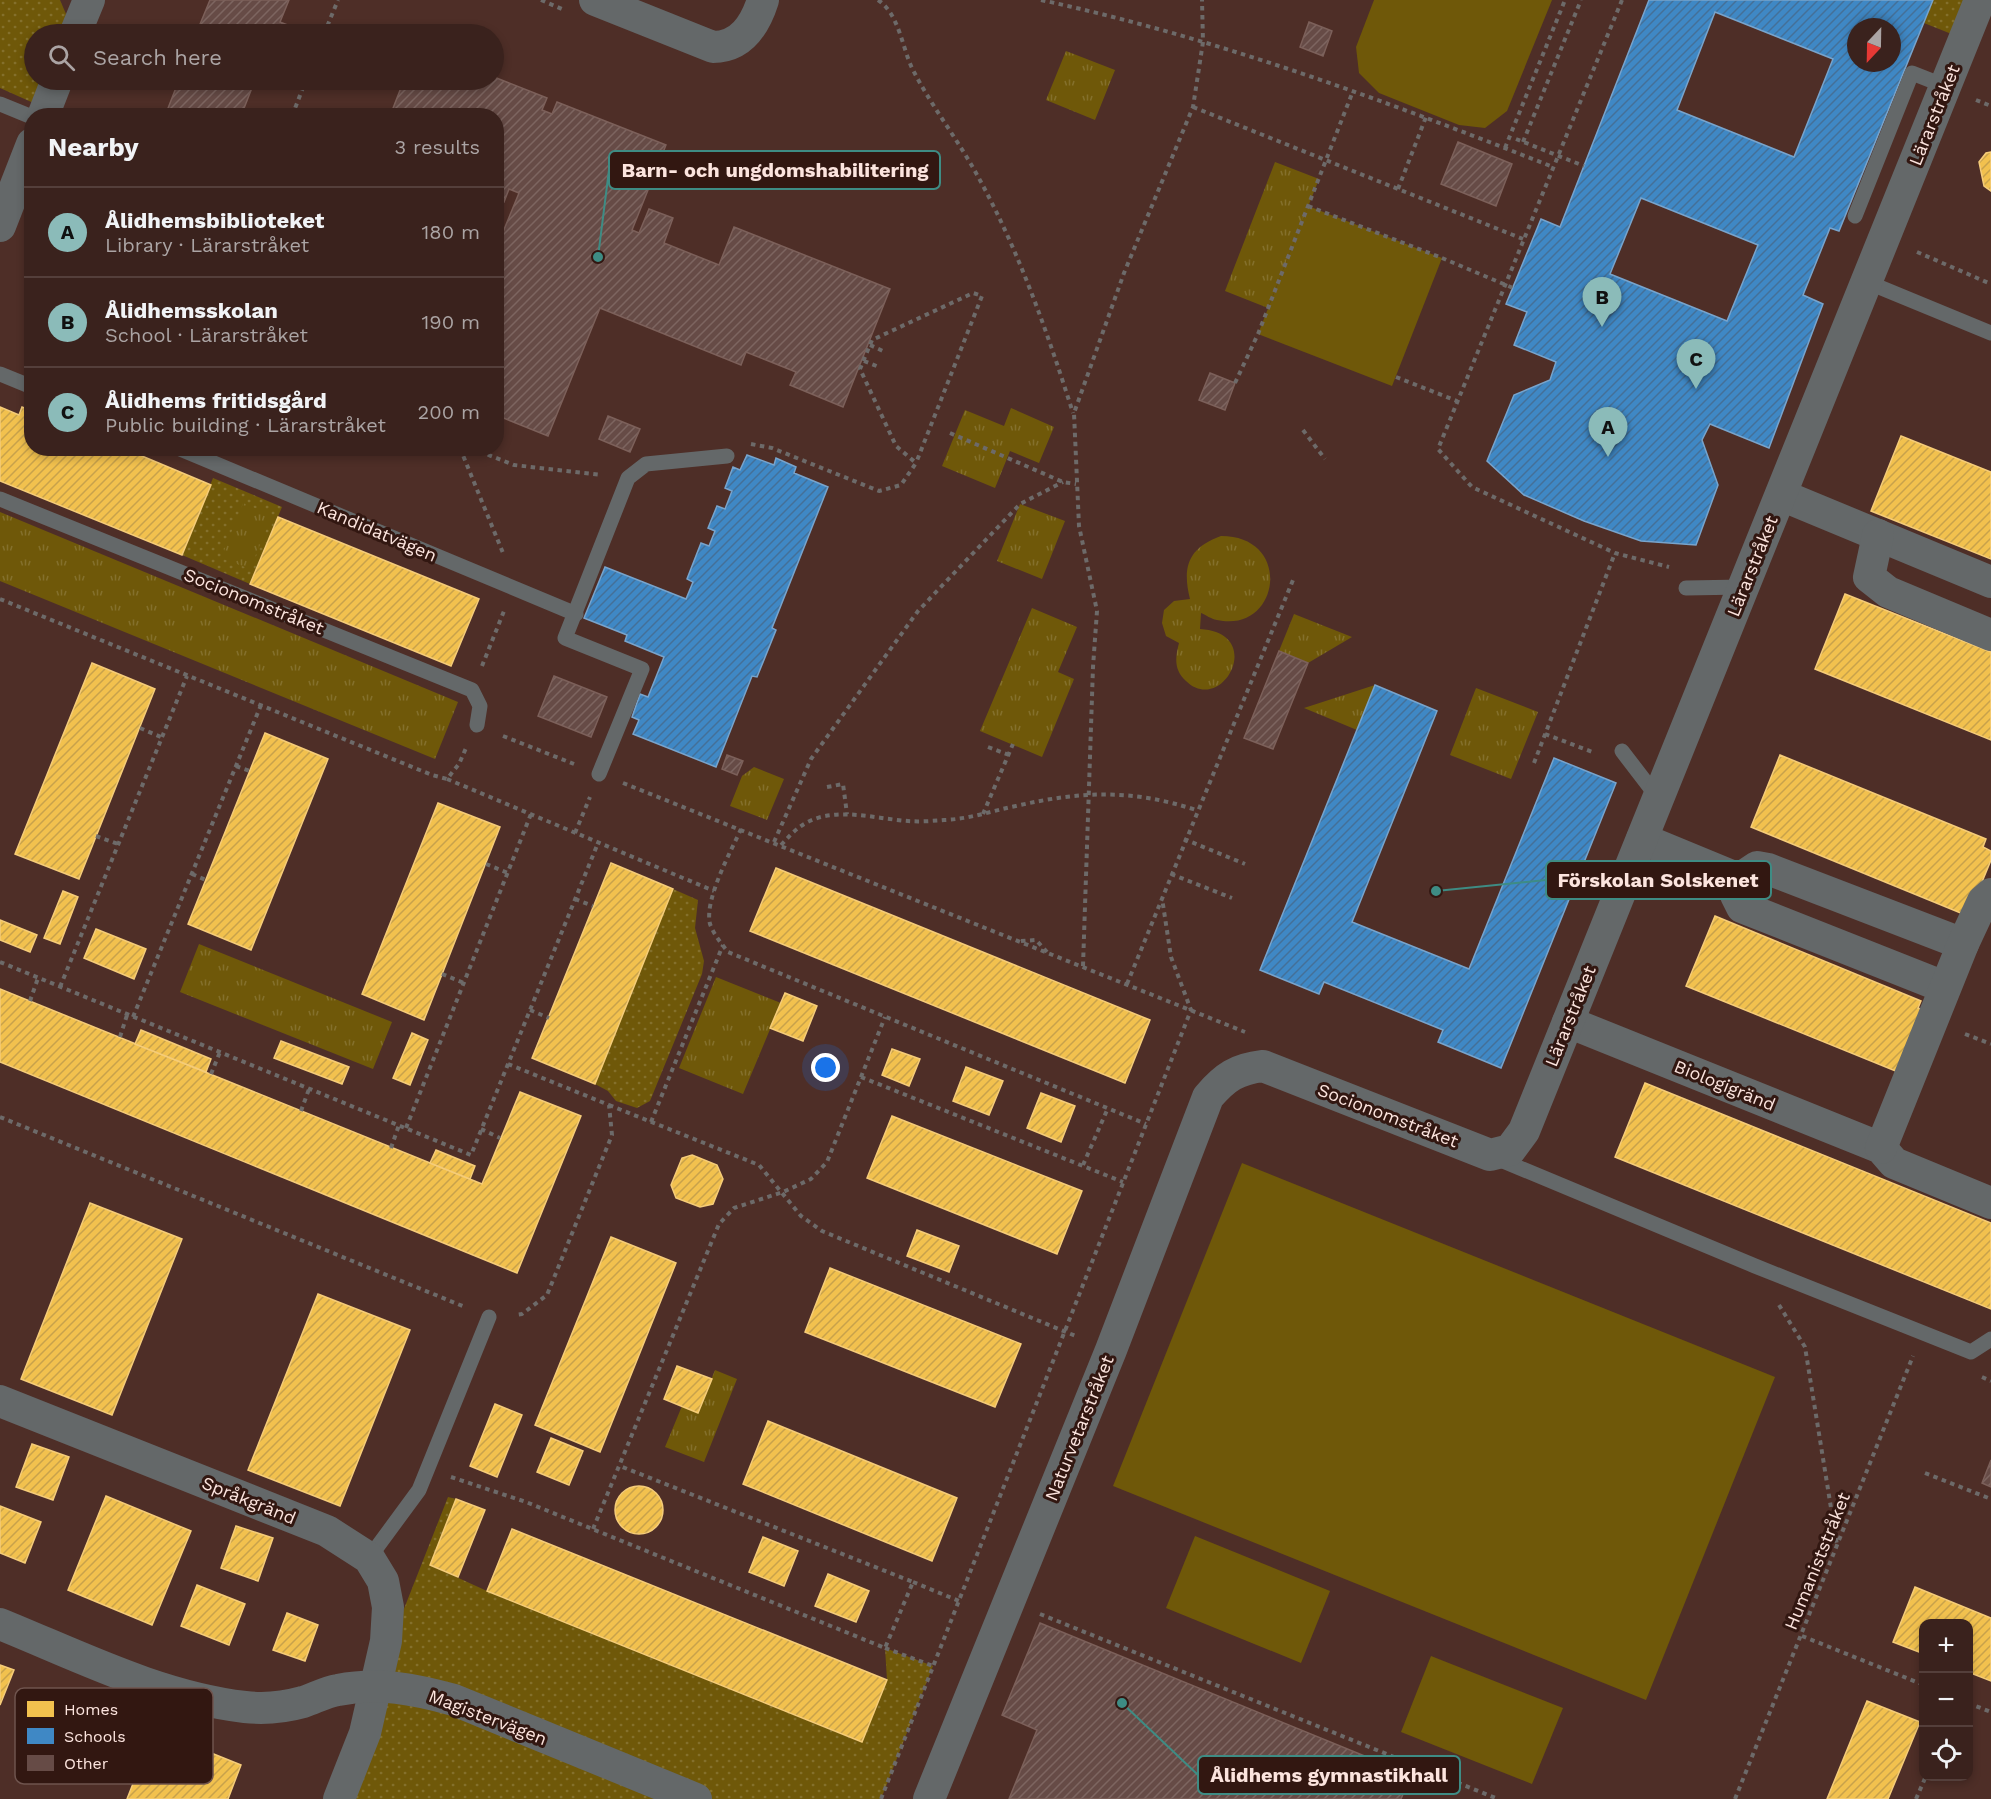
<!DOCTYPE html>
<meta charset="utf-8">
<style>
body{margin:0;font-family:"Work Sans",sans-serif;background:#412a26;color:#f1f3f6}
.controls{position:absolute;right:18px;bottom:18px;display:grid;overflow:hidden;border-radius:12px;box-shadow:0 3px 9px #0003}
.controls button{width:54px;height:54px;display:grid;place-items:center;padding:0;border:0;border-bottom:2px solid #543f3b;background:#3a221d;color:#f1f3f6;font:30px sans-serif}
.compass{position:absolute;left:1847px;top:18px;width:54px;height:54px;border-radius:50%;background:#3a221d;box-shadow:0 3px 9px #0003;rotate:202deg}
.you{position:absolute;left:826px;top:1068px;width:21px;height:21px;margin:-15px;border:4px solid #fff;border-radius:50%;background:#1a73e8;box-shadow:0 0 0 9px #1a73e833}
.badge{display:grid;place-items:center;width:39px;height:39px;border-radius:50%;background:#8bbbb9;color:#111;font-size:20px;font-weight:700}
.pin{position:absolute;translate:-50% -50px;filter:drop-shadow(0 2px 3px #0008)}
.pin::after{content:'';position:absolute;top:32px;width:21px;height:18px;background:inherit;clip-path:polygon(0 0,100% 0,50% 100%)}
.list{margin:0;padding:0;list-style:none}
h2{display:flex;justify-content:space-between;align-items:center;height:78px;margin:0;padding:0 24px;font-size:26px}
h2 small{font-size:20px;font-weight:400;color:#aba4a4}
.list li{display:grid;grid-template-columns:39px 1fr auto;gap:18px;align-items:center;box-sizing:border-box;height:90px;padding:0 24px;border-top:2px solid #543f3b}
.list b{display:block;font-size:22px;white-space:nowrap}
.list p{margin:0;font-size:20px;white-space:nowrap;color:#aba4a4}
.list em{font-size:20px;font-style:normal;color:#aba4a4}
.icon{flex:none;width:33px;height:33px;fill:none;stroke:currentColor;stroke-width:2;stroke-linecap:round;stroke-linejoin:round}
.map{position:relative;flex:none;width:1991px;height:1799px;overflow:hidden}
.search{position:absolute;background:#3a221d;box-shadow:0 3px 9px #0003;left:24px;top:24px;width:480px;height:66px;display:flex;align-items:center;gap:15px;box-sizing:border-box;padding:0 21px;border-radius:33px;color:#aba4a4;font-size:22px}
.panel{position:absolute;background:#3a221d;box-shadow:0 3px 9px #0003;left:24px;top:108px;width:480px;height:348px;border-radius:24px}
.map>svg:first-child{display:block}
.grass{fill:url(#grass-dots)}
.park{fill:url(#park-tufts)}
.pitch{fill:#6f5809}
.homes{fill:url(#homes-hatch);stroke:#f5cc79;stroke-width:1.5}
.schools{fill:url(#schools-hatch);stroke:#78a4cc;stroke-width:1.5;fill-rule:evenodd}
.building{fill:url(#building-hatch);stroke:#7c605a;stroke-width:1.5}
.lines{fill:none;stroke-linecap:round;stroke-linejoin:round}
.path{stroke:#6d6a69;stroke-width:4;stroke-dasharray:4.5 4.5;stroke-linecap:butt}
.lane{stroke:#646869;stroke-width:15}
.street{stroke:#646869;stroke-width:32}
.path-bridge{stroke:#6d6a69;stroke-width:4;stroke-dasharray:4.5 4.5;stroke-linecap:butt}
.labels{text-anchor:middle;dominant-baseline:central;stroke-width:6;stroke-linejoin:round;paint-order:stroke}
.street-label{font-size:18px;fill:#fce4de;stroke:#321711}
.key{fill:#321711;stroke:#6f544e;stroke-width:1.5}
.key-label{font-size:16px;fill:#fce4de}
.leader{fill:none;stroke:#3e8c84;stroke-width:2}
.callout-dot{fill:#3e8c84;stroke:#321711;stroke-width:2}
.callout{fill:#321711;stroke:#3e8c84;stroke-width:2}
.callout-label{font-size:20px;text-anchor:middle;font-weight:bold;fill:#fce4de}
</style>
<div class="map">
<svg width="1991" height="1799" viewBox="0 0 1991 1799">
<defs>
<pattern id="grass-dots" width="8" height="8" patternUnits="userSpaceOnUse" patternTransform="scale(1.5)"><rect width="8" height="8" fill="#6f5809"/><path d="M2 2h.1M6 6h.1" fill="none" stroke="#84702c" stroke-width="1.8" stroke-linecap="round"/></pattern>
<pattern id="park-tufts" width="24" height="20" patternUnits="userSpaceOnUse" patternTransform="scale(1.5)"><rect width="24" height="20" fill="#6f5809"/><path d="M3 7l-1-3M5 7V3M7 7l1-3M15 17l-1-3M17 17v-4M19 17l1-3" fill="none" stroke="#84702c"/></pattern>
<pattern id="homes-hatch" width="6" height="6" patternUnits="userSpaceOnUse" patternTransform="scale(1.5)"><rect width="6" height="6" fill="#f2c14e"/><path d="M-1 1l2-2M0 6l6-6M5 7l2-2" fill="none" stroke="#c8a24b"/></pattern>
<pattern id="schools-hatch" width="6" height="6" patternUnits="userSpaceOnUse" patternTransform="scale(1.5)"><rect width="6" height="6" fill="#3f88c5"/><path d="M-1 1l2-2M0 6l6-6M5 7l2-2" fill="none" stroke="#447098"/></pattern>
<pattern id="building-hatch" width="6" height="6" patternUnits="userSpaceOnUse" patternTransform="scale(1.5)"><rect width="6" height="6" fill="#664b46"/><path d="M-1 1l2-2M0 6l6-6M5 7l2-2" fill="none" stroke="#7d6560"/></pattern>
</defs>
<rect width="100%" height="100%" fill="#4e2e27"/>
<!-- grass -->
<g class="grass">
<polygon points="0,0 60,0 66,14 65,34 34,34 34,80 48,80 38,105 0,88"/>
<polygon points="1933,0 1980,0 1964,39 1924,23"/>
<polygon points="213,478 282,507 250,584 182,555"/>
<polygon points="673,889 698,900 695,928 704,961 702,974 650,1101 637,1108 616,1101 608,1091 595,1084"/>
<polygon points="448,1497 456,1499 430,1565 487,1591 861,1742 887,1680 885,1648 933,1666 881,1799 355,1799 374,1685"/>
</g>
<!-- park -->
<g class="park">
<polygon points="1066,51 1115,70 1095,120 1046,100"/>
<polygon points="1275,162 1319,179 1268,308 1225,291"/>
<polygon points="1011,408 1054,427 1039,463 1010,451 995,488 942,466 965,410 1004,426"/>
<polygon points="243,503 272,515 250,569 221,558"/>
<polygon points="1020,504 1065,521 1042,579 997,561"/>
<polygon points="0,512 458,702 435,759 0,581"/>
<path d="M 1221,536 C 1294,536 1280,634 1217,620 C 1211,619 1206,615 1201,613 L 1200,629 C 1267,633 1222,716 1186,681 C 1174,670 1175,658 1179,643 L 1166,636 L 1162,623 L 1164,610 L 1174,601 L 1190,599 C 1182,567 1188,548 1221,536 Z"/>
<polygon points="1032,608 1077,627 1058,672 1074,679 1042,757 980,731"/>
<polygon points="1294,614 1352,637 1308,663 1279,651"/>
<polygon points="1375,685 1357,730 1304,708"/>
<polygon points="1476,688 1538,712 1511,779 1450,755"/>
<polygon points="754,767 784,779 767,820 730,806 742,776"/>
<polygon points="199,944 392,1022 373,1069 180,992"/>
<polygon points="716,977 781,1003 743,1094 679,1068"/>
<polygon points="715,1370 737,1379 704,1462 665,1447 682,1406 698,1412"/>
</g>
<!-- pitch -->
<g class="pitch">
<polygon points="1374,0 1552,0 1507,111 1485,128 1459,125 1379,93 1359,73 1356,47"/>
<polygon points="1308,206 1442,258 1392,386 1258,334"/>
<polygon points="1242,1163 1775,1377 1646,1700 1113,1486"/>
<polygon points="1195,1536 1330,1591 1301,1663 1166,1608"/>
<polygon points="1431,1656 1563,1708 1532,1784 1401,1732"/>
</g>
<!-- homes -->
<g class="homes">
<polygon points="1991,152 1991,191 1984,186 1979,162 1986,153"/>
<polygon points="0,407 19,415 22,407 32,411 32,448 123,448 211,485 182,555 0,481"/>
<polygon points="1901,436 1991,472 1991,559 1871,511"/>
<polygon points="278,517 479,599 451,666 250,584"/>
<polygon points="1845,594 1991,652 1991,740 1815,669"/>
<polygon points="92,663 155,689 79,879 15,854"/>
<polygon points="265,733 328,759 251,950 188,924"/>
<polygon points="1780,755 1986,839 1983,847 1991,851 1991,860 1968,916 1751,827"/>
<polygon points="438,803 500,827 424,1020 362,994"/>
<polygon points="611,863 673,889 595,1084 532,1058"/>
<polygon points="776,868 1150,1020 1125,1083 750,931"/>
<polygon points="63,891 78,897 60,944 44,938"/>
<polygon points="1715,916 1921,1001 1918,1008 1928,1012 1903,1074 1686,986"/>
<polygon points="0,920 37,935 30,952 0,940"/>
<polygon points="96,929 146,949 134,979 84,958"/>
<polygon points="0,989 482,1184 520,1092 581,1116 517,1273 0,1062"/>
<polygon points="785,993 817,1006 803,1041 770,1028"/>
<polygon points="141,1030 211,1059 206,1072 135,1044"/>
<polygon points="412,1033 428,1040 410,1085 393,1078"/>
<polygon points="281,1041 349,1067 342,1084 274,1058"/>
<polygon points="892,1049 920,1059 909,1086 882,1075"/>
<polygon points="966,1067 1003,1081 989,1115 953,1101"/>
<polygon points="1645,1083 1991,1223 1991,1309 1615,1157"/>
<polygon points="1041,1093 1075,1106 1061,1142 1027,1128"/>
<polygon points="892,1116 1082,1191 1057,1254 867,1178"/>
<polygon points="436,1150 475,1166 470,1179 430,1163"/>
<polygon points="692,1155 717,1165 723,1179 713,1204 700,1207 676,1198 671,1185 682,1158"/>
<polygon points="90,1203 182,1239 112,1415 21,1379"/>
<polygon points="917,1230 959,1246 949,1272 907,1256"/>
<polygon points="611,1237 676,1263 600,1452 535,1425"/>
<polygon points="830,1268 1021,1344 995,1407 805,1332"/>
<polygon points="318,1294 410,1330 340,1506 248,1470"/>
<polygon points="677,1366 712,1379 698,1413 664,1399"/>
<polygon points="495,1404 522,1415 497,1477 470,1466"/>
<polygon points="768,1421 957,1498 932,1561 743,1484"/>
<polygon points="551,1438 583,1451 569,1485 537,1472"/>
<polygon points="32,1444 69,1457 53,1500 16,1487"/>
<circle cx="639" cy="1510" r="24"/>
<polygon points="106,1496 191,1531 152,1625 68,1590"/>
<polygon points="456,1499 485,1510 458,1577 430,1565"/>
<polygon points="0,1506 41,1522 25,1563 0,1553"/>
<polygon points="236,1526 273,1538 258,1581 221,1568"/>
<polygon points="512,1529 887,1680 862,1742 487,1591"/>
<polygon points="763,1537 798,1551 784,1586 749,1572"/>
<polygon points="828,1574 869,1591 856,1622 815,1606"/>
<polygon points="197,1585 245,1604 229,1645 181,1626"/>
<polygon points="1915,1587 1991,1618 1991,1681 1968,1672 1968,1624 1924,1624 1924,1654 1893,1642"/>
<polygon points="287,1613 318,1625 305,1661 273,1650"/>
<polygon points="0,1665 14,1670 0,1705"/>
<polygon points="1867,1701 1920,1722 1888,1799 1827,1799"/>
<polygon points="154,1730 241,1765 228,1799 127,1799"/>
</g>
<!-- schools -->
<g class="schools">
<path d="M 1649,0 L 1933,0 L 1839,231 L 1830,228 L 1803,295 L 1823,304 L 1769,448 L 1710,424 L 1702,440 L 1718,485 L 1696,545 L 1641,541 L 1584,521 L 1524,495 L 1487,461 L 1514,395 L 1550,380 L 1556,362 L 1514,345 L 1527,312 L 1506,304 L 1541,219 L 1560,227 ZM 1715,12 L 1833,59 L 1794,157 L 1677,110 ZM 1856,27 L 1892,27 L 1892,63 L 1856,63 ZM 1641,198 L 1758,245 L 1727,321 L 1610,274 Z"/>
<polygon points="747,455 774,465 776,458 796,467 794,473 828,487 772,628 776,630 757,677 752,676 716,767 633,734 639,720 632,717 640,694 648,697 664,657 625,641 627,635 584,618 605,567 686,599 693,582 687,579 701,543 709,546 715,531 708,528 717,506 725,509 732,491 725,488 733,467 740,470"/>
<polygon points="1375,685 1437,711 1352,922 1469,969 1554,758 1616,783 1501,1068 1438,1042 1443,1030 1324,982 1319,994 1260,970"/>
</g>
<!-- building -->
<g class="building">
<polygon points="210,0 289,0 280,22 310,34 196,34"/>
<polygon points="1309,22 1332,31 1323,56 1300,47"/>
<polygon points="494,77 547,98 542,110 552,114 557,102 666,145 632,230 639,233 649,209 673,218 664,243 719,265 734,227 890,289 843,407 790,385 796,372 746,352 741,365 600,308 548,436 496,415 496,249 519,193 509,189 504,202 496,199 496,116 390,116 404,80 494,80"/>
<polygon points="179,80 255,80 241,116 165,116"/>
<polygon points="1458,142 1512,164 1496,206 1441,184"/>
<polygon points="1210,373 1235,383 1225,410 1199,400"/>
<polygon points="608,416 640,429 630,452 599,439"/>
<polygon points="1279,651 1308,663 1273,749 1244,738"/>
<polygon points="554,676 607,697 591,737 538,716"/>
<polygon points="727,755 743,761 737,775 722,769"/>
<polygon points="1991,1460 1991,1487 1982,1483"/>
<polygon points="1040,1623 1411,1775 1401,1799 1009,1799 1037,1730 1002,1715"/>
</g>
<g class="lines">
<!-- path -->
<g class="path">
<polyline points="541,0 562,9"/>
<path d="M 878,0 C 899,14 902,47 912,68 C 930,104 956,137 976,173 C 1018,248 1047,331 1073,413"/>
<path d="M 1041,0 C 1217,38 1386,101 1553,167"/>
<polyline points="1622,0 1438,449 1472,487 1615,553 1669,567"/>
<polyline points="324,34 338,0"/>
<polyline points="1976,100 1991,106"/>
<polyline points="1193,107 1523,239"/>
<polyline points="292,116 306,80"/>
<polyline points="1523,142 1581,0"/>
<polyline points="1505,148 1565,0"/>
<polyline points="1398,189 1426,117"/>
<polyline points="1308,206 1442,258"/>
<polyline points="1917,252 1991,284"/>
<polyline points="870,345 885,352"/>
<polyline points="864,361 879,367"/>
<polyline points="1396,377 1457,401"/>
<polyline points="1235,383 1258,334 1353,91"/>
<polyline points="1303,430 1325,459"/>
<polyline points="950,433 1063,482 1076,484"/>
<polyline points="751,444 772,448 879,491 901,485 916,463 896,446 860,369 872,340 973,293 982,296 916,463"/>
<polyline points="460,448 503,553"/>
<polyline points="471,448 514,465 602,475"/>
<polyline points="0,599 432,775 447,779 459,764 466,748"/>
<polyline points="482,666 504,611"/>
<polyline points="140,728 161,737"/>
<polyline points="1545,734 1595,753"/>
<polyline points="503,736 574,764"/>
<polyline points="988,747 1009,755"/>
<polyline points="1534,763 1615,553"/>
<polyline points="236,766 250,771"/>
<polyline points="447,779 714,891"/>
<polyline points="623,783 1245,1032"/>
<polyline points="827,787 843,784 847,814"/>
<polyline points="983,814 1013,744"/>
<path d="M 741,829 C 731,851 704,900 710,924 C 714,935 721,943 728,952 L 1146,1124"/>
<polyline points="575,833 590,797"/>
<polyline points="96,836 118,844"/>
<polyline points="1184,839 1245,864"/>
<polyline points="774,842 811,759 918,611 1020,504 1063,482"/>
<path d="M 781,845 C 794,831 802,822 821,817 C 849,810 879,819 908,821 C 919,822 932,821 944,820 C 970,819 991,811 1016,806 C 1081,791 1132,789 1196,810"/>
<polyline points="486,864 508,873"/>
<polyline points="192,874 206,880"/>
<polyline points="1171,874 1232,898"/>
<polyline points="575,899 593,906"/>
<polyline points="1021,941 1036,940 1047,952"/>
<polyline points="0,962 471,1155 598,843"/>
<polyline points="1083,966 1093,667 1097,611 1079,526 1074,413 1124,273 1193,107 1203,42 1202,0"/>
<polyline points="442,974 464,983"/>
<polyline points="1127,984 1293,580"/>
<polyline points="60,987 187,676"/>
<polyline points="30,1001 38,978"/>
<polyline points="530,1010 549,1018"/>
<polyline points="133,1017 261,705"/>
<polyline points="1965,1034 1991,1044"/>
<polyline points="120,1037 127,1015"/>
<polyline points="508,1064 609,1105 612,1135 547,1295 522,1314 515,1315"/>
<polyline points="211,1074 220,1052"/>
<polyline points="861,1077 1123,1182"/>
<polyline points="609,1105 759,1165 801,1216 822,1231 1078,1337"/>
<polyline points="301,1111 309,1089"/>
<polyline points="0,1117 465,1307"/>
<polyline points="651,1122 723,945"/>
<polyline points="406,1128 531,814"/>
<polyline points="481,1129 500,1138"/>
<polyline points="391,1148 399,1125"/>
<polyline points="1083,1165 1108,1108"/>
<polyline points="1779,1305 1805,1347 1837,1545"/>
<polyline points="1982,1377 1991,1381"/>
<polyline points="1925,1473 1991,1499"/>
<polyline points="451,1477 526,1502 885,1648 913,1582 620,1466"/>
<polyline points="593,1529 719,1224 734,1208 783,1192 811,1179 827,1162 885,1017"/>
<polyline points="913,1582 959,1601"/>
<polyline points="1040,1614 1498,1799"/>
<polyline points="1802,1636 1924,1685"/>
<polyline points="885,1648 933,1666"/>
<polyline points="1968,1703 1991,1712"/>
<polyline points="881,1799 1191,1010 1171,957 1162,898"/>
<polyline points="1735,1799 1913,1356"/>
<polyline points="1916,1799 1926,1776"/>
</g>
<!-- lane -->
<g class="lane">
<polyline points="0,104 32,117"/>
<polyline points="1855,216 1912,73 1945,86"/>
<polyline points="1867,282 1991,333"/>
<polyline points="0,374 32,387"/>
<polyline points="178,448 576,614"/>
<polyline points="0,499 472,690 480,706 477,725"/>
<polyline points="1686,588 1743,587"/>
<polyline points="1622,751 1658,798"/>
<polyline points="599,774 642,669 565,638 628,478 646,464 727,456"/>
<polyline points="1496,1158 1755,1266 1971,1352 1991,1339"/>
<polyline points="369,1558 419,1490 489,1317"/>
</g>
<!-- street -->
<g class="street">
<path d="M 595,0 L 713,47 C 741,47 755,25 763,0"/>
<polyline points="75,34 89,0"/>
<polyline points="43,116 57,80"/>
<polyline points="0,226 32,144"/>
<polyline points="1781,495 1991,582"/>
<polyline points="1878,535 1869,577 1888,592 1991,635"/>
<polyline points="1642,839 1739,879 1757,867 1768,869 1963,944"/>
<polyline points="1739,879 1736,895 1742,907 1944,987"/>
<polyline points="1568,1022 1881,1148 1894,1163 1991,1203"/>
<polyline points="1881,1148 1963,944 1983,901 1991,894"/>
<polyline points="0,1401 327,1531 369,1558 383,1581 388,1607 386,1641 365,1733 339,1799"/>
<path d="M 0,1624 C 79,1656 159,1697 245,1707 C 263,1709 285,1707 303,1702 C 315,1698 326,1692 338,1690 C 379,1682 414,1689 454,1700 L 696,1799"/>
<path d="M 929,1799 L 1111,1350 L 1208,1097 C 1225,1077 1237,1069 1263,1066 L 1490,1155 L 1510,1150 L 1524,1131 L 1980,0"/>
</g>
<!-- path-bridge -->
<g class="path-bridge">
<polyline points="1516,139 1584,166"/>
<polyline points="1442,258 1513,288"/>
</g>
</g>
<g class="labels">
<!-- street labels -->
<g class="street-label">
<text transform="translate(1934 115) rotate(-68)">Lärarstråket</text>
<text transform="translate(377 531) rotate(23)">Kandidatvägen</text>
<text transform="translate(1752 566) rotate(-68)">Lärarstråket</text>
<text transform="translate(254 601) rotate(22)">Socionomstråket</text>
<text transform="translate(1570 1016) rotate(-68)">Lärarstråket</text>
<text transform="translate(1725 1085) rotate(22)">Biologigränd</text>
<text transform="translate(1388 1115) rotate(21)">Socionomstråket</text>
<text transform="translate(1079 1428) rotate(-68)">Naturvetarstråket</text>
<text transform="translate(249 1500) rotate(22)">Språkgränd</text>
<text transform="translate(1817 1561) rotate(-68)">Humaniststråket</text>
<text transform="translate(488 1717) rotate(21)">Magistervägen</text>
</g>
</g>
<!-- legend -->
<rect x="15" y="1688" width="198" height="96" rx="9" class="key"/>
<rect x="27" y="1701" width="27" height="16" fill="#f2c14e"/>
<rect x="27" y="1728" width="27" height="16" fill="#3f88c5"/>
<rect x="27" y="1755" width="27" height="16" fill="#664b46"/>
<g class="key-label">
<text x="64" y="1715">Homes</text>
<text x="64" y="1742">Schools</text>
<text x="64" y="1769">Other</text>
</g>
<!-- callouts -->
<path class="leader" d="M598 257L609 170M1436 891L1546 880M1122 1703L1198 1775"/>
<g class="callout-dot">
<circle cx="598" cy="257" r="6"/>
<circle cx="1436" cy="891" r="6"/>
<circle cx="1122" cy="1703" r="6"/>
</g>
<g class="callout">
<rect x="609" y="151" width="331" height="38" rx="6"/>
<rect x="1546" y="861" width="225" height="38" rx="6"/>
<rect x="1198" y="1756" width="262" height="38" rx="6"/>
</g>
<g class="callout-label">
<text x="775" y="177">Barn- och ungdomshabilitering</text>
<text x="1658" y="887">Förskolan Solskenet</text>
<text x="1329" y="1782">Ålidhems gymnastikhall</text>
</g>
</svg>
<div class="controls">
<button>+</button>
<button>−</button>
<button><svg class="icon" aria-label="locate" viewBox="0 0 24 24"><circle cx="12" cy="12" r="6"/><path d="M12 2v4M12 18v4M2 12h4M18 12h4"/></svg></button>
</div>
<svg class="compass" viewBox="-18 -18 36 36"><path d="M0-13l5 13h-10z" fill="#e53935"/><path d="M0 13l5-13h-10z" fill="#aba4a4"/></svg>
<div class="you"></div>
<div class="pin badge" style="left:1608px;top:457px">A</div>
<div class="pin badge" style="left:1602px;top:327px">B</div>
<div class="pin badge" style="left:1696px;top:389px">C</div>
<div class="search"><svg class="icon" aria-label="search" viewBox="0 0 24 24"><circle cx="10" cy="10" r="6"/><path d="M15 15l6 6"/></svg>Search here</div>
<section class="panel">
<h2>Nearby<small>3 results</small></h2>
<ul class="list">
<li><span class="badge">A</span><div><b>Ålidhemsbiblioteket</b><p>Library · Lärarstråket</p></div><em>180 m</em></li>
<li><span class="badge">B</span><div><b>Ålidhemsskolan</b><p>School · Lärarstråket</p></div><em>190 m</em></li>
<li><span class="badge">C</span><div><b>Ålidhems fritidsgård</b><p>Public building · Lärarstråket</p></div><em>200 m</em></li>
</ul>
</section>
</div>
